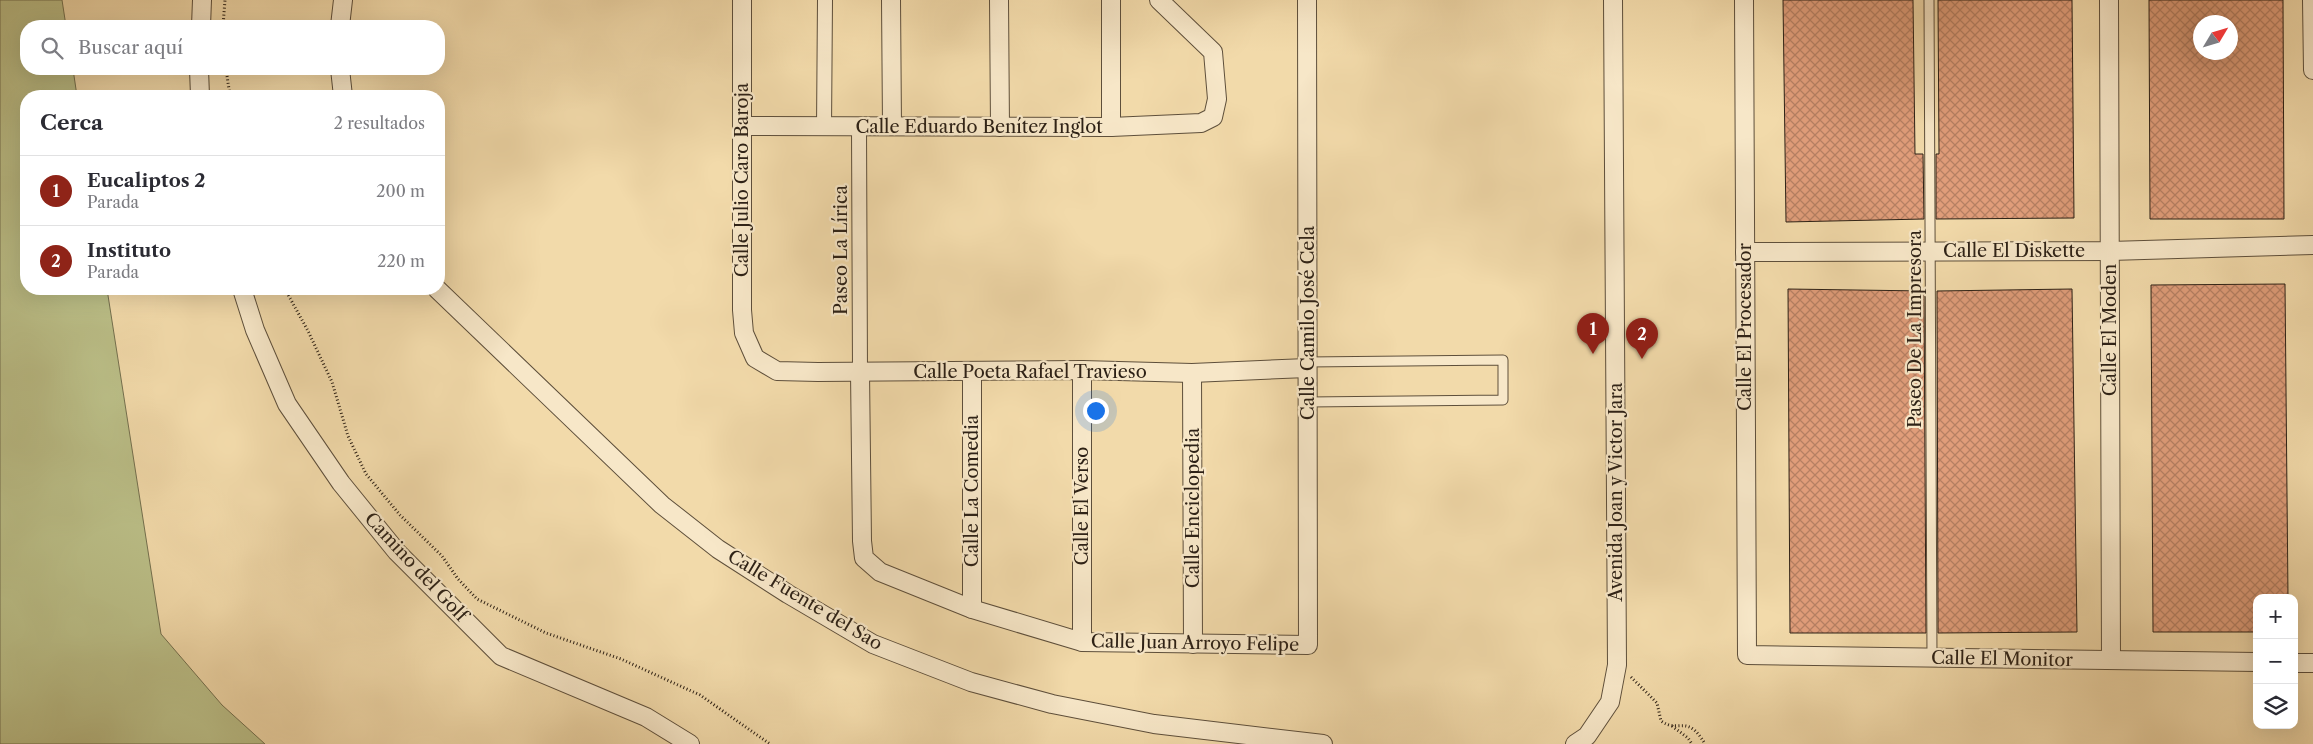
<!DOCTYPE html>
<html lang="es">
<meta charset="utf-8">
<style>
body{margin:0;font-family:"Libre Caslon Text",serif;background:#f7f7f7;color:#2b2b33}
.controls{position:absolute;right:15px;bottom:15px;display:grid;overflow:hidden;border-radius:10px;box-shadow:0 5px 20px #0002}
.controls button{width:45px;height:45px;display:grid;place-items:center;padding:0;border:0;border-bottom:1px solid #e1e1e2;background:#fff;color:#2b2b33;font:25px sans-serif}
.compass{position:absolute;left:2193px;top:15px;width:45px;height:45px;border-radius:50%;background:#fff;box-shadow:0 5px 20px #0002;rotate:52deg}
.you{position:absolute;left:1095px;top:410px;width:18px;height:18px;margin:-12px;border:4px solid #fff;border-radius:50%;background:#1a73e8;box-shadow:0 0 0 8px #1a73e833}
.badge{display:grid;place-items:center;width:32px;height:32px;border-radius:50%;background:#8f2418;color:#fff;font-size:16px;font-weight:700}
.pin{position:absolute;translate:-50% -41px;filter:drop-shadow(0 1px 2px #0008)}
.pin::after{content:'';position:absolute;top:26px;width:18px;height:15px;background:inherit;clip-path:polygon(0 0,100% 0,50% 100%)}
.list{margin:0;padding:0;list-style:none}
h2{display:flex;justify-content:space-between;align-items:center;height:65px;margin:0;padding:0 20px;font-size:21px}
h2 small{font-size:16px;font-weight:400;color:#7c7c81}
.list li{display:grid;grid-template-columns:32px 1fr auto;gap:15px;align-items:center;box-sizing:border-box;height:70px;padding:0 20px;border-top:1px solid #e1e1e2}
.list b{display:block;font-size:19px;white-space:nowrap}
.list p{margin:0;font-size:16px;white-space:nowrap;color:#7c7c81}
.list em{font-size:16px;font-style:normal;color:#7c7c81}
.icon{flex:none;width:28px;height:28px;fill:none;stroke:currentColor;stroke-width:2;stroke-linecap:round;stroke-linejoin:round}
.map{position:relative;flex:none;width:2313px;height:744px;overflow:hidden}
.search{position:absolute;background:#fff;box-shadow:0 5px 20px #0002;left:20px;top:20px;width:425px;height:55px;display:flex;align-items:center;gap:12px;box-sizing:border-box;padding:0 18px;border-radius:20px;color:#7c7c81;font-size:19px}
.panel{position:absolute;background:#fff;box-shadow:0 5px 20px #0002;left:20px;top:90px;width:425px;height:205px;border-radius:20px}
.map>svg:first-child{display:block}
.grass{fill:#bbbf88;stroke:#74704f}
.building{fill:url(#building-cross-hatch);stroke:#2d2116;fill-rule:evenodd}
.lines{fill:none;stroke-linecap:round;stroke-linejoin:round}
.service-casing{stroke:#5e4f3b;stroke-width:11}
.pedestrian-casing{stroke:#5e4f3b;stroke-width:16}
.minor-casing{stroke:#5e4f3b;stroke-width:20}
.path{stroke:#2d2116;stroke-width:3;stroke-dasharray:1 2.5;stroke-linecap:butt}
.service{stroke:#f7e7c8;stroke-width:9}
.pedestrian{stroke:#f7e7c8;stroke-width:14}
.minor{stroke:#f7e7c8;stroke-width:18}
.labels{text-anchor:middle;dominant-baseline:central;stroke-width:4.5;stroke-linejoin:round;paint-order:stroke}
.street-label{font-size:18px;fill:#2d2116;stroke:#f7e7c8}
</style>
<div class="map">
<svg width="2313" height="744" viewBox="0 0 2313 744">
<defs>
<pattern id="building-cross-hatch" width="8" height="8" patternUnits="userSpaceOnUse" patternTransform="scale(1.25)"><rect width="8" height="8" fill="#e09d7a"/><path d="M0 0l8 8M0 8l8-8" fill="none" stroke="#b68063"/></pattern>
</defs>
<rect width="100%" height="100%" fill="#f2daaa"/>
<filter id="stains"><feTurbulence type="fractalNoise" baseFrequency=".004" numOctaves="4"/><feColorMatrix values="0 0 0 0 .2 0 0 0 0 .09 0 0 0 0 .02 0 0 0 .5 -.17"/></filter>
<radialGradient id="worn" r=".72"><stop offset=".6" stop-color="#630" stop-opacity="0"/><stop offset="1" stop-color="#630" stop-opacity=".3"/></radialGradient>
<!-- grass -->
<polygon class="grass" points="0,0 62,0 66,26 26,26 26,69 73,69 77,96 26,96 26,289 107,289 161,634 222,705 265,744 0,744"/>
<!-- building -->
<g class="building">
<polygon points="1783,0 1913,0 1915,154 1923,154 1924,219 1786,222"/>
<polygon points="1938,0 2072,0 2074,218 1936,219 1936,154 1939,154"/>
<path d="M 2149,0 L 2283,0 L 2284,219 L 2150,219 ZM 2200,22 L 2230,22 L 2230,52 L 2200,52 Z"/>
<polygon points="2285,284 2288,598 2257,598 2257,632 2153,632 2151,285"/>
<polygon points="1788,289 1924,291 1926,633 1790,633"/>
<polygon points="2072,289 2077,632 1938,633 1937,291"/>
</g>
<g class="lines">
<!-- service casing -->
<g class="service-casing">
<g id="service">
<polyline points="1929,0 1932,658"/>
<polyline points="1307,362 1503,360 1503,400 1308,402"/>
</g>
</g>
<!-- pedestrian casing -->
<g class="pedestrian-casing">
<g id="pedestrian">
<polyline points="859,127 860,372"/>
<polyline points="824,128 825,0"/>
</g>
</g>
<!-- minor casing -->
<g class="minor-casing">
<g id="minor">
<polyline points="742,0 742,310 744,333 755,358 777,371 818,372 1082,370 1192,373 1307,368"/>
<polyline points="891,0 892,126"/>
<polyline points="999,0 1000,127"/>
<polyline points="1111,0 1111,127"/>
<polyline points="1744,0 1747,655 2257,662"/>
<polyline points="2109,0 2111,660"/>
<polyline points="2312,0 2313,70"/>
<polyline points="201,26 202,0"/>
<polyline points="340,26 343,0"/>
<polyline points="199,69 200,96"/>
<polyline points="340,69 343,96"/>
<polyline points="743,126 1111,127 1201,123 1213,117 1217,99 1213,52 1159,0"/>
<polyline points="1745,252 2110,251 2313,245"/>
<polyline points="242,289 255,330 287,404 341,483 397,552 501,656 646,717 690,744"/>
<polyline points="437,289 662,505 718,549 788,594 873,644 971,682 1052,704 1154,724 1323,744"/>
<polyline points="1082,370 1082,642"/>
<polyline points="860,372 862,541 864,558 880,572 972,609 1082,642 1308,645 1307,0"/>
<polyline points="1192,373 1193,644"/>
<polyline points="972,609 972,372"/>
<polyline points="2294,663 2313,663"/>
<polyline points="1575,744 1587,736 1610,702 1617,665 1613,0"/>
</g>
</g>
<!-- path -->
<g class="path">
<polyline points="223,26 225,0"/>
<polyline points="226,69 230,96"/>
<polyline points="285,289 308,331 332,382 348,436 366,474 400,515 442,556 458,579 477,599 546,633 621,659 700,695 770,744"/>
<path d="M 1631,677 L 1657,703 L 1661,721 C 1680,734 1687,713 1705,744"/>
<polyline points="1672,726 1688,738 1692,744"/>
</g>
<!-- service -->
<use href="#service" class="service"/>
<!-- pedestrian -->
<use href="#pedestrian" class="pedestrian"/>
<!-- minor -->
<use href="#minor" class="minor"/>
</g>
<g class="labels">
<!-- street labels -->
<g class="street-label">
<text x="979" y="127">Calle Eduardo Benítez Inglot</text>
<text transform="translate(742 180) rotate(-90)">Calle Julio Caro Baroja</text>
<text transform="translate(841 250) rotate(-90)">Paseo La Lírica</text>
<text x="2014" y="251">Calle El Diskette</text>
<text transform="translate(1308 323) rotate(-90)">Calle Camilo José Cela</text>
<text transform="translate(1745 327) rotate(-90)">Calle El Procesador</text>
<text transform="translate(1915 329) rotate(-90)">Paseo De La Impresora</text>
<text transform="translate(2110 330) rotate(-90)">Calle El Moden</text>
<text x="1030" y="372">Calle Poeta Rafael Travieso</text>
<text transform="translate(972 491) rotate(-90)">Calle La Comedia</text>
<text transform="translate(1616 492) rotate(-90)">Avenida Joan y Victor Jara</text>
<text transform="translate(1082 506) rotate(-90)">Calle El Verso</text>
<text transform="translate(1193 508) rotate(-90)">Calle Enciclopedia</text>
<text transform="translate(416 567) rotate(47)">Camino del Golf</text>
<text transform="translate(805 600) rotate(31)">Calle Fuente del Sao</text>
<text transform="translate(1195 643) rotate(1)">Calle Juan Arroyo Felipe</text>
<text transform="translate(2002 659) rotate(1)">Calle El Monitor</text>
</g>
</g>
<rect width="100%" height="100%" filter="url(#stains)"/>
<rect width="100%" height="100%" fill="url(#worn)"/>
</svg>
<div class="controls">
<button>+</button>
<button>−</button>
<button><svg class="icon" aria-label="layers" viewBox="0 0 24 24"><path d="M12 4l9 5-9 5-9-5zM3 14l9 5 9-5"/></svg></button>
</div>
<svg class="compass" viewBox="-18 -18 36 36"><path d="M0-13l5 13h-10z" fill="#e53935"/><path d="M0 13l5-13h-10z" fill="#7c7c81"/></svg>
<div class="you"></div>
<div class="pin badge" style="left:1593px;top:354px">1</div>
<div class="pin badge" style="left:1642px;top:359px">2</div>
<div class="search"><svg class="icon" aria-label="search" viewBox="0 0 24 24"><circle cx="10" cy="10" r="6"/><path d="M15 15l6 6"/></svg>Buscar aquí</div>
<section class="panel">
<h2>Cerca<small>2 resultados</small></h2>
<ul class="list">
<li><span class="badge">1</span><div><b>Eucaliptos 2</b><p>Parada</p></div><em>200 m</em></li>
<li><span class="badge">2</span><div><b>Instituto</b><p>Parada</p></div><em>220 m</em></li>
</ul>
</section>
</div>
